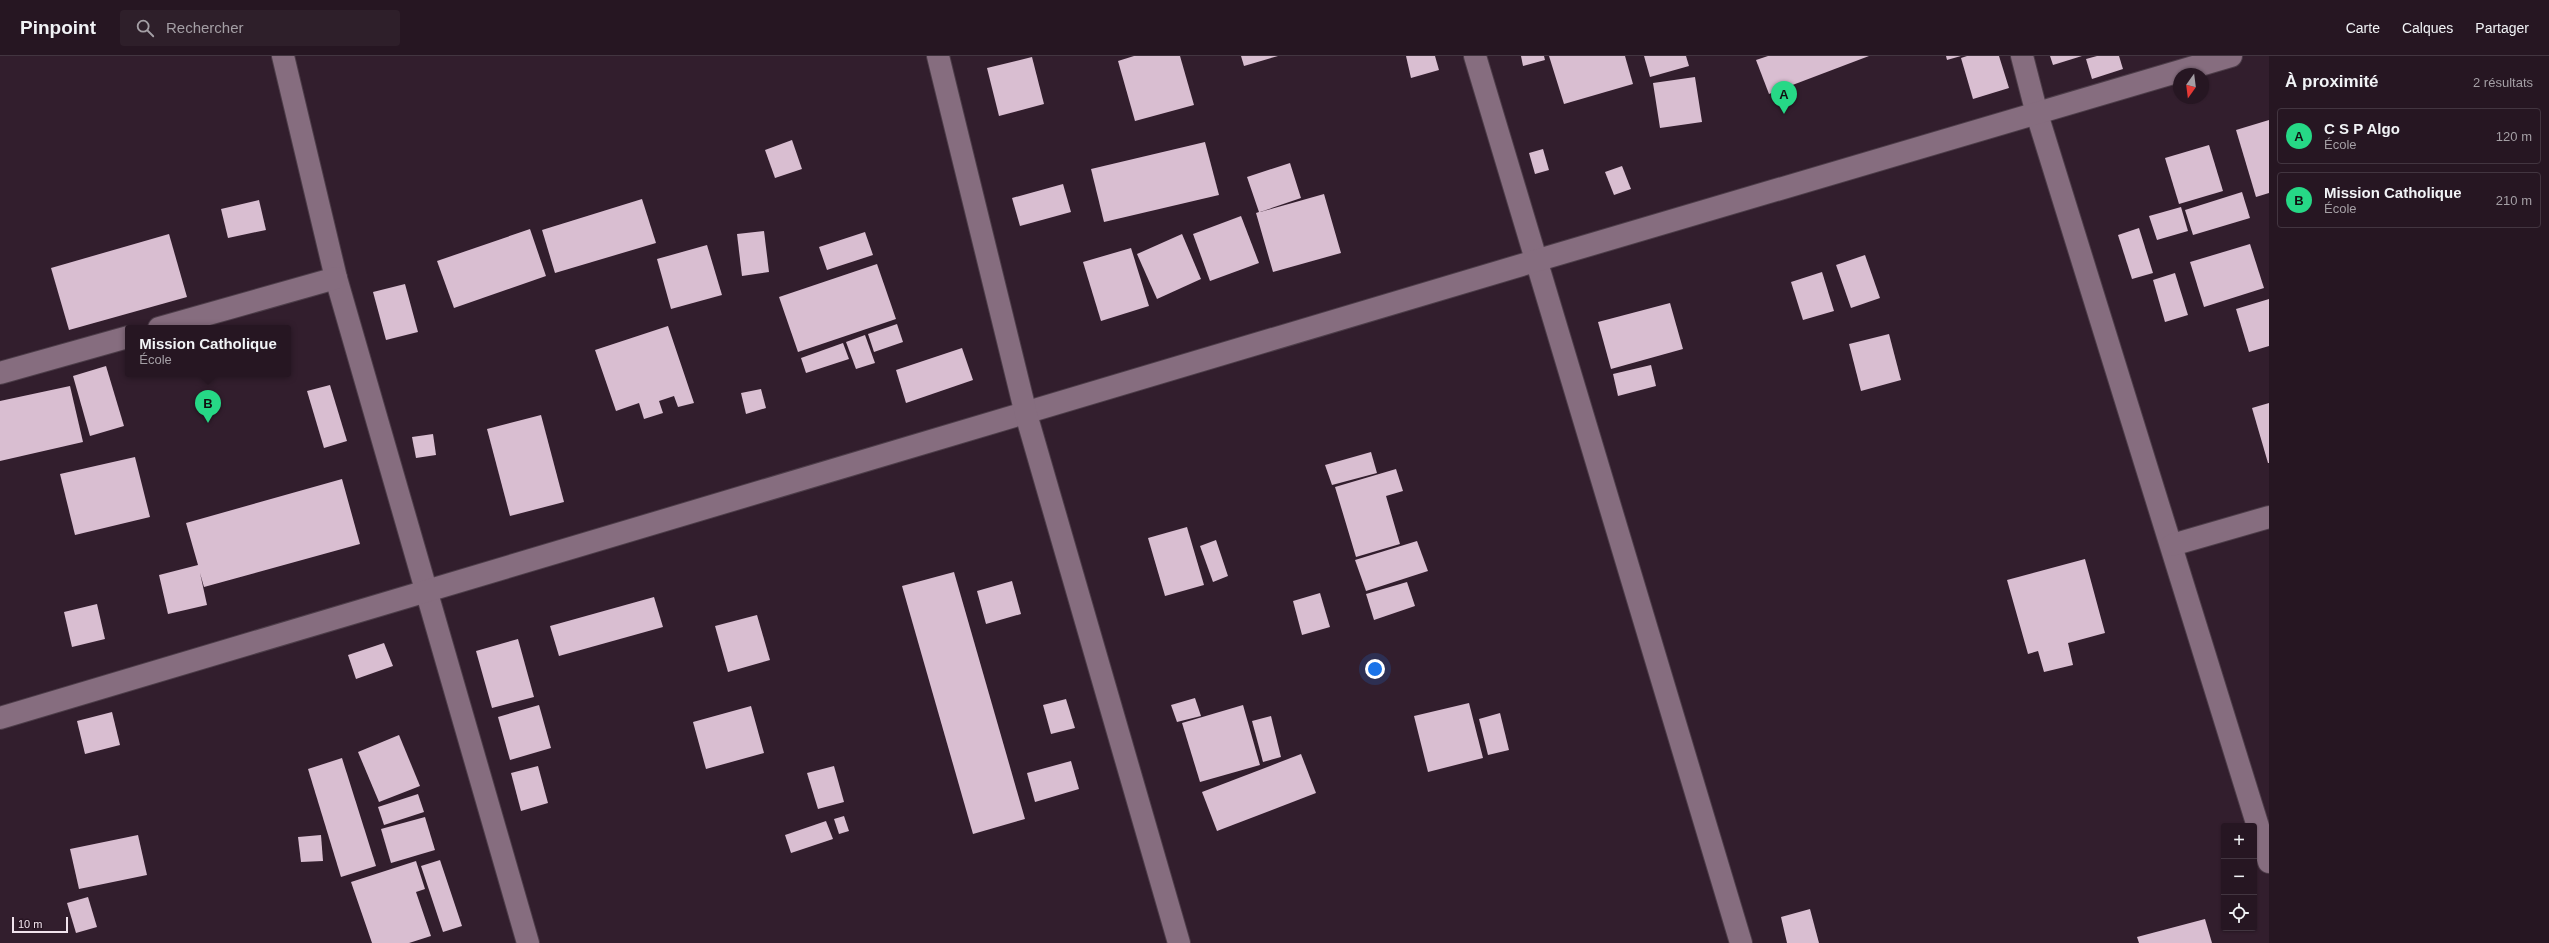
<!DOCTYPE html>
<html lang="fr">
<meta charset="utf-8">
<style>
body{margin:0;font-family:Helvetica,sans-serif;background:#2e1f2a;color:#f1f3f6}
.controls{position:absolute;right:12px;bottom:12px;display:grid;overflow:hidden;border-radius:4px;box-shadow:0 1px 3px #0004}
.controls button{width:36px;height:36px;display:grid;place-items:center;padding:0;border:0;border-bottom:1px solid #423540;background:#261622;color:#f1f3f6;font:20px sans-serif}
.compass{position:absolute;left:2173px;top:12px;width:36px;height:36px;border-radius:50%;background:#261622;box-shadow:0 1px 3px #0004;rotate:194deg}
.scale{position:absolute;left:12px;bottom:10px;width:56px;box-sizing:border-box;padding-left:4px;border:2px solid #f1e3ed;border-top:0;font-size:11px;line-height:14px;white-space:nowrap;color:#f1e3ed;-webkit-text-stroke:3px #281523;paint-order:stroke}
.you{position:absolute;left:1375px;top:613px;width:14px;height:14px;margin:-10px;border:3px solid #fff;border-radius:50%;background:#1a73e8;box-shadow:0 0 0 6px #1a73e833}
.badge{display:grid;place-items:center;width:26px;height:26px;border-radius:50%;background:#26d886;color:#111;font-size:13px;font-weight:700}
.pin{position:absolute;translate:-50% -33px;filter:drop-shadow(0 1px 2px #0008)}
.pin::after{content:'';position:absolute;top:21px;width:14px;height:12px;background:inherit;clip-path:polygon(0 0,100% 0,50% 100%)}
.popup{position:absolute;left:125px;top:269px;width:166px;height:52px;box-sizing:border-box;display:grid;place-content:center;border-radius:4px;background:#261622;filter:drop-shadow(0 1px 3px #0005);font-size:13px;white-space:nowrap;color:#a49fa5}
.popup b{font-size:15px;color:#f1f3f6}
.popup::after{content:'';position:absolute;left:50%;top:100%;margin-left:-8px;border:8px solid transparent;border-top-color:#261622}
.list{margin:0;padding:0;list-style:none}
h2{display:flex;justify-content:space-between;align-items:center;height:52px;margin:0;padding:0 16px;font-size:17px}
h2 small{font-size:13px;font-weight:400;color:#a49fa5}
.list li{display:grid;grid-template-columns:26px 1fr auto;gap:12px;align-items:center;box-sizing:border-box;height:56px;margin:0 8px 8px;padding:0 8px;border:1px solid #423540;border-radius:4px}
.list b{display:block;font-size:15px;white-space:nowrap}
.list p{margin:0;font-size:13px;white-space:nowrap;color:#a49fa5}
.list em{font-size:13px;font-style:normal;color:#a49fa5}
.icon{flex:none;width:22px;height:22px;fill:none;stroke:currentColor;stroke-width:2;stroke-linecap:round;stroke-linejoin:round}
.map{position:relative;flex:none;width:2269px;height:887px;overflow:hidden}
header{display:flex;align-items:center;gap:24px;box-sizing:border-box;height:56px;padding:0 20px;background:#261622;border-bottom:1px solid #423540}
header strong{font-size:19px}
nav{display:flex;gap:22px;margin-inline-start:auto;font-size:14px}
.search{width:280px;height:36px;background:#2e1f2a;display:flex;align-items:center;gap:10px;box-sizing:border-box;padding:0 14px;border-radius:4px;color:#a49fa5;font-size:15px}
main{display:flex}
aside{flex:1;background:#261622}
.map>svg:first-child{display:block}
.building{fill:#d9bed1}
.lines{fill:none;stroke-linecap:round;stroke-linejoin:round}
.minor-casing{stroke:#4d3d49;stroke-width:24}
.tertiary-casing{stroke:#4d3d49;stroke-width:24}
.minor{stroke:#866d7f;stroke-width:22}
.tertiary{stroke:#866d7f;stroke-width:22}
</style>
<header>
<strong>Pinpoint</strong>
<div class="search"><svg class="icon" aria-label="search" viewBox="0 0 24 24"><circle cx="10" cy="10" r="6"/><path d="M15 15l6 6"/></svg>Rechercher</div>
<nav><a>Carte</a><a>Calques</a><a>Partager</a></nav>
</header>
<main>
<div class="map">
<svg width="2269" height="887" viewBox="0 0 2269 887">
<rect width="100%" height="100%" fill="#321e2d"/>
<!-- building -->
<g class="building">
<polygon points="1134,0 1180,0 1194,49 1135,65 1118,5"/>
<polygon points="1241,0 1278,0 1244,10"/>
<polygon points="1406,0 1435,0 1439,14 1411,22"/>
<polygon points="1521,0 1544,0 1545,4 1523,10"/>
<polygon points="1549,0 1625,0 1633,28 1564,48"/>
<polygon points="1644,0 1686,0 1689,10 1650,21"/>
<polygon points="1768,0 1869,0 1769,38 1756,4"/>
<polygon points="1946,0 1961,0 1947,4"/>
<polygon points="1967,0 1999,0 2009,32 1973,43 1961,2"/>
<polygon points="2050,0 2082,0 2053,9"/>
<polygon points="2097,0 2119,0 2123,13 2092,23 2086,3"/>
<polygon points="1032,1 1044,48 999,60 987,12"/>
<polygon points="1695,21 1702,66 1660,72 1653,27"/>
<polygon points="2269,64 2269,137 2256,141 2236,74"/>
<polygon points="792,84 802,113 775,122 765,94"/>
<polygon points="1205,86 1219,139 1104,166 1091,113"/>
<polygon points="2209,89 2223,135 2179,148 2165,102"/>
<polygon points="1543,93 1549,114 1535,118 1529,97"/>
<polygon points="1290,107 1301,142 1260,156 1324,138 1341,197 1273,216 1256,157 1259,156 1247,121"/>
<polygon points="1622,110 1631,133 1614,139 1605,116"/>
<polygon points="1063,128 1071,156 1020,170 1012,142"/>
<polygon points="2242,136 2250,162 2193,179 2185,154"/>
<polygon points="642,143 656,187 555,217 542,174"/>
<polygon points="259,144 266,174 228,182 221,153"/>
<polygon points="2181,151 2188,175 2157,184 2149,160"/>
<polygon points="1241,160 1259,207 1210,225 1193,178"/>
<polygon points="2139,172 2153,217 2132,223 2118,179"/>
<polygon points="530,173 546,220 454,252 437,205"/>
<polygon points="764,175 769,216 742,220 737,178"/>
<polygon points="865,176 873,199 827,214 819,191"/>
<polygon points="169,178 187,241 69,274 51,212"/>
<polygon points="1182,178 1201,223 1157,243 1137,198"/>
<polygon points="2250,188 2264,232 2204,251 2190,206"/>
<polygon points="707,189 722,239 671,253 657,203"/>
<polygon points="1131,192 1149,250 1101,265 1083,206"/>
<polygon points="1865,199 1880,242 1851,252 1836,209"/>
<polygon points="877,208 896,263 798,296 779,241"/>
<polygon points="1822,216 1834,255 1803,264 1791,226"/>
<polygon points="2175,217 2188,259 2165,266 2153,224"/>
<polygon points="405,228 418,276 386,284 373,236"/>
<polygon points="2269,243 2269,290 2249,296 2236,253"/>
<polygon points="1670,247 1683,293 1611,313 1598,266"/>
<polygon points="897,268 903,286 874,296 868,278"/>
<polygon points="668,270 694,347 678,351 674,340 659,345 663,357 644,363 639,347 616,355 595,294"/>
<polygon points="1889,278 1901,324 1861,335 1849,288"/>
<polygon points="865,279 875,307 856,313 846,286"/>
<polygon points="843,287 849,303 806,317 801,302"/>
<polygon points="962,292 973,324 906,347 896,314"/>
<polygon points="1651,309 1656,330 1618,340 1613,318"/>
<polygon points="106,310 124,370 90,380 73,320"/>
<polygon points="330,329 347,385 324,392 307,335"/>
<polygon points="70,330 83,386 0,405 0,345"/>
<polygon points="761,333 766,352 746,358 741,337"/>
<polygon points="2269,347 2269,407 2268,407 2252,352"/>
<polygon points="541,359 564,446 510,460 487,373"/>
<polygon points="433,378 436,399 416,402 412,381"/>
<polygon points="1371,396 1377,417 1332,429 1325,409"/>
<polygon points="135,401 150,461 75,479 60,418"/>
<polygon points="1396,413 1403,435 1386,440 1400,488 1356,501 1335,431"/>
<polygon points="342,423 360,488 204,531 200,517 207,549 168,558 159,519 198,509 186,467"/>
<polygon points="1187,471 1204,529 1165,540 1148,482"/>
<polygon points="1216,484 1228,520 1213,526 1200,490"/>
<polygon points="1417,485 1428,515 1366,535 1355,504"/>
<polygon points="2085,503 2105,577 2068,587 2073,609 2044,616 2038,595 2028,598 2007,524"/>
<polygon points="954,516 1025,763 973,778 902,530"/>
<polygon points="1012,525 1021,558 986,568 977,535"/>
<polygon points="1407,526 1415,550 1374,564 1366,538"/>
<polygon points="1320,537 1330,571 1302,579 1293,545"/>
<polygon points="654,541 663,571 559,600 550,570"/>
<polygon points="97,548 105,583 72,591 64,556"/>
<polygon points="757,559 770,604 728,616 715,570"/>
<polygon points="518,583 534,641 492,652 476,595"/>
<polygon points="384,587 393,610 356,623 348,599"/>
<polygon points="1195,642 1201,660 1177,666 1171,649"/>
<polygon points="1066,643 1075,672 1051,678 1043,649"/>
<polygon points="1469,647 1483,702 1428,716 1414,660"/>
<polygon points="539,649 551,692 510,704 498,661"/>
<polygon points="1243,649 1260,709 1200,726 1182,667"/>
<polygon points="751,650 764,697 706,713 693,666"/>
<polygon points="112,656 120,689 85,698 77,665"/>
<polygon points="1500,657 1509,694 1488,699 1479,663"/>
<polygon points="1271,660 1281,701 1263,706 1252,665"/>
<polygon points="399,679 420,730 379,746 358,696"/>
<polygon points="1301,698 1316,737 1217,775 1202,736"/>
<polygon points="342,702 376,810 341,821 308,713"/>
<polygon points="1071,705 1079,733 1035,746 1027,717"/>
<polygon points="538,710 548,747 521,755 511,717"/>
<polygon points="834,710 844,746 818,753 807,717"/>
<polygon points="418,738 424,756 384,769 378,751"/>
<polygon points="844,760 849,775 839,778 834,763"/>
<polygon points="425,761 435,794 391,807 381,773"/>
<polygon points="826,765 833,783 791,797 785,779"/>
<polygon points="138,779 147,819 79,833 70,793"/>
<polygon points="321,779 323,805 301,806 298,781"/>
<polygon points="440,804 462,870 443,876 421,810"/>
<polygon points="416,805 425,833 416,836 431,880 409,887 372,887 351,826"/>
<polygon points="88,841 97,871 76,877 67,847"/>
<polygon points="1810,853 1819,887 1787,887 1781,861"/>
<polygon points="2205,863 2212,887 2139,887 2137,881"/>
</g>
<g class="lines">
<!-- minor casing -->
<g class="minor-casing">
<g id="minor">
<polyline points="283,0 336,222 528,887"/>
<polyline points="1475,0 1741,887"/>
<polyline points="2022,0 2037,58 2269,806"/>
<polyline points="159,272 336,222"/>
<polyline points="0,317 128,281"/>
<polyline points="2172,489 2269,461"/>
<polyline points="0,662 1535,205 2231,0"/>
</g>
</g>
<!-- tertiary casing -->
<g class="tertiary-casing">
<polyline id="tertiary" points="938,0 1026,358 1179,887"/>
</g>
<!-- minor -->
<use href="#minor" class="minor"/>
<!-- tertiary -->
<use href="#tertiary" class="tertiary"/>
</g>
</svg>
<div class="controls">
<button>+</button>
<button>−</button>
<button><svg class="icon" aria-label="locate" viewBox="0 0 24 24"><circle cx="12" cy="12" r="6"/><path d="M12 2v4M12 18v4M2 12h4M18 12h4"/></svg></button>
</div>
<svg class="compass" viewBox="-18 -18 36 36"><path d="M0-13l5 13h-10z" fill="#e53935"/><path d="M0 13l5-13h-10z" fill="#a49fa5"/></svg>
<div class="scale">10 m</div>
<div class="you"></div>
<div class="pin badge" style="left:1784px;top:58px">A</div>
<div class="pin badge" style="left:208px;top:367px">B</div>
<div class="popup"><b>Mission Catholique</b>École</div>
</div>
<aside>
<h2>À proximité<small>2 résultats</small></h2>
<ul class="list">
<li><span class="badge">A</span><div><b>C S P Algo</b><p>École</p></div><em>120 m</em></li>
<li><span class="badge">B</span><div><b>Mission Catholique</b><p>École</p></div><em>210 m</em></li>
</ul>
</aside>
</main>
